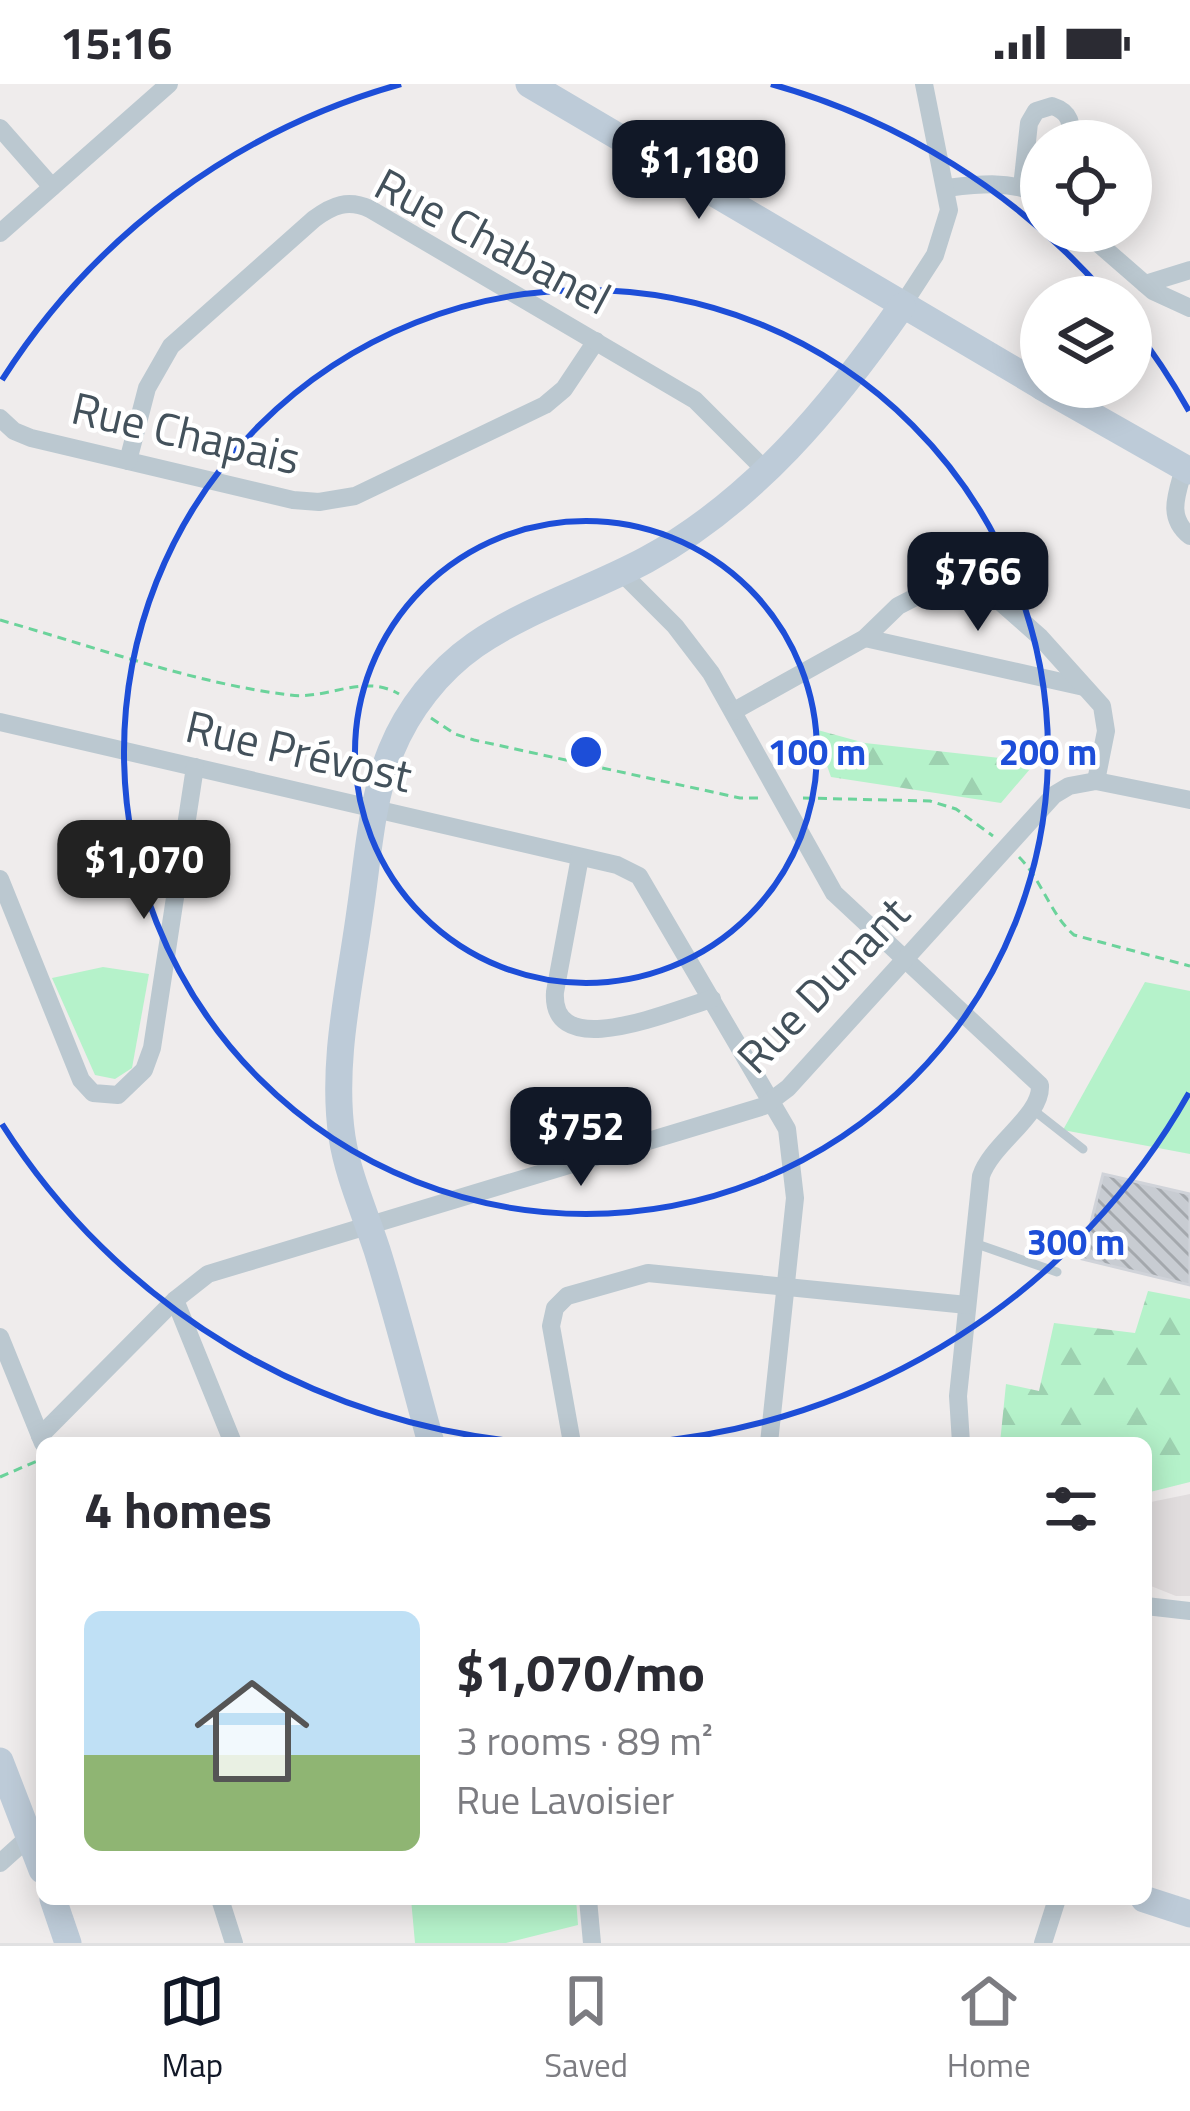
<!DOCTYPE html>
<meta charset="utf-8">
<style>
:root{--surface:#fff;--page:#f2f2f3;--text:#2b2b33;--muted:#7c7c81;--line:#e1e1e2;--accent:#111827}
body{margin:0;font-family:"Titillium Web",sans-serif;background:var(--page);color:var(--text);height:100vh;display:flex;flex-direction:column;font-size:45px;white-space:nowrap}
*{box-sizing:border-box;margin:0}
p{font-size:39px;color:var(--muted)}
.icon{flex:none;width:66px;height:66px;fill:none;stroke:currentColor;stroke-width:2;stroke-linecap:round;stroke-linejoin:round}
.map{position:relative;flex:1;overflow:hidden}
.sheet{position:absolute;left:36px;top:1353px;width:1116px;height:468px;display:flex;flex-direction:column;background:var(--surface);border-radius:18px;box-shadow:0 6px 30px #0003}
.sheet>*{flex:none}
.tools{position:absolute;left:1020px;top:36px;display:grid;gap:24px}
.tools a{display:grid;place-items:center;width:132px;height:132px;border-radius:50%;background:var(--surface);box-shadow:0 6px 30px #0003;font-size:60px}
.price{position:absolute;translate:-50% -102px;padding:0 27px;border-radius:24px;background:var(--accent);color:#fff;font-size:39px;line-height:78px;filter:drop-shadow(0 3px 6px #0008)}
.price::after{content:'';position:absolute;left:50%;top:72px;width:36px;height:27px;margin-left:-18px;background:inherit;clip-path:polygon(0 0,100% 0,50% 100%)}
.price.current{background:#222;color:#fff}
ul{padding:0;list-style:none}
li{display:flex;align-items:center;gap:36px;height:300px;padding:0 48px}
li+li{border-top:3px solid var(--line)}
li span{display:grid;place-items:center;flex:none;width:336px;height:240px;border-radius:18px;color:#555}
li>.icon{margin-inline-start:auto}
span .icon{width:144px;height:144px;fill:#fffc;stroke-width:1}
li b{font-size:51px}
h2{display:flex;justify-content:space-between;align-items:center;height:144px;padding:0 48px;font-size:51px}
.status{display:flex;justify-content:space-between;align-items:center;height:84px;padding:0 60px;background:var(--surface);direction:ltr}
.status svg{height:33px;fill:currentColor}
.tab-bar{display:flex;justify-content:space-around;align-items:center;height:168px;border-top:3px solid var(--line);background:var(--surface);font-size:33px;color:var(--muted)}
.tab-bar a{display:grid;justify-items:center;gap:6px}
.tab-bar .current{color:var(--accent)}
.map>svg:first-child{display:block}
</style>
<div class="status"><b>15:16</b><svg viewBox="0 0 49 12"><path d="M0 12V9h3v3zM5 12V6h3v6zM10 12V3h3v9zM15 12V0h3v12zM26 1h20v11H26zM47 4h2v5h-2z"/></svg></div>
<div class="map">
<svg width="1190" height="1859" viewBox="0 0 1190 1859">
<defs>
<pattern id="forest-firs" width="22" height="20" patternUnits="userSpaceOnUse" patternTransform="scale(3)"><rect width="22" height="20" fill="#b5f2ca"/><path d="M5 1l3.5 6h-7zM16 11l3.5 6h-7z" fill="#9dd1b0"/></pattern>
<pattern id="building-back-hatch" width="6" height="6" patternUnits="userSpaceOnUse" patternTransform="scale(3)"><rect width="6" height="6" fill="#c8ccd2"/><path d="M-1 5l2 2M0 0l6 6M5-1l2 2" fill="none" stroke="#a4a8ad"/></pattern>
</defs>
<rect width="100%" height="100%" fill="#efecec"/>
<path fill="#e1ddde" d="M 1190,1410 L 1190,1512 L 1176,1512 L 1146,1500 L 1146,1419 Z"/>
<g fill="url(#forest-firs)">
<path d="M 814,645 L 865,659 L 1036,678 L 1001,719 L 831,693 Z"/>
<path d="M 1148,1207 L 1190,1215 L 1190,1398 L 1146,1409 L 1146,1359 L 1000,1359 L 1006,1300 L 1039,1307 L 1054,1239 L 1135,1249 Z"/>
</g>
<g fill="#b5f2ca">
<path d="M 103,883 L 149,890 L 132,984 L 115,995 L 95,991 L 52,894 Z"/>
<path d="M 1145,898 L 1190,907 L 1190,1070 L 1063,1046 Z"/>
<path d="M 411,1815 L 576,1815 L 578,1841 L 506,1859 L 415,1859 Z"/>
</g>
<path fill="url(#building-back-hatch)" stroke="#d0d3d9" stroke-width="3" d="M 1103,1090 L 1190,1110 L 1190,1201 L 1082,1175 Z"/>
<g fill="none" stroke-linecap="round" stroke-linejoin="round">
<g stroke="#6bd39b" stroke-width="3" stroke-dasharray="9 6" stroke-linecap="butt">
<path d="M 0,536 C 92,562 196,600 290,611 C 328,616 363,589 399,610"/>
<path d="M 431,634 L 455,650 L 474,656 L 740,714 L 763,714"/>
<path d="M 803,714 L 930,717 L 956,725 L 993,752"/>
<path d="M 1019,773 C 1042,796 1050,830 1074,851 L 1190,882"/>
<path d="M 0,1393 L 37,1377"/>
</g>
<g stroke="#bbc8d0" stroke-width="9">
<path d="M 1032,1025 L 1083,1065"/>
<path d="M 974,1159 L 1057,1188"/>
</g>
<g stroke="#bbc8d0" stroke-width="18">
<path d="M 0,44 L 52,103"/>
<path d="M 1022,103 L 1029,39 L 1036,27 L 1052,22 C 1071,28 1072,40 1070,57"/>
<path d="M 946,104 C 980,100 1010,96 1041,111"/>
<path d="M 1084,147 L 1153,207 L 1190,224"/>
<path d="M 0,149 L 169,0"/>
<path d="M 1145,200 L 1190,186"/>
<path d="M 902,222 L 935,171 L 949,126 L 924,0"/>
<path d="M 0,334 L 14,347 L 31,354 L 293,416 L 319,418 L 355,412 L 545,321 L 564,305 L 596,257"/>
<path d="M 128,377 L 147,304 L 171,262 L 314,135 C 333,121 348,115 370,125 L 695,316 L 766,387"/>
<path d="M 1184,384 C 1177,410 1166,433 1190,452"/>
<path d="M 621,488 L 675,542 L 711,589 L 834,809 L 1040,1001 C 1042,1032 992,1059 981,1092 L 958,1312 L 961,1359"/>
<path d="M 865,554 L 1084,603"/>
<path d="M 734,627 L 865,554 L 898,522 L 939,501 L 965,497 L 989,508 L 1040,553 L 1102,622 L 1106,647 L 1096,697"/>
<path d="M 0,638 L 617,781 L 639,792 L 787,1045 L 795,1114 L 769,1359"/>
<path d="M 580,773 L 555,908 C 550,981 675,925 712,915"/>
<path d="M 0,795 L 81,996 L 93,1009 L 118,1011 L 144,986 L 152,964 L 195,683"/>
<path d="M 175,1216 L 233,1359"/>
<path d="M 0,1253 L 43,1359"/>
<path d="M 40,1352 L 175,1216 L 208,1190 L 764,1022 L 788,1004 L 1054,711 L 1069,702 L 1096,697 L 1190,716"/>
<path d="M 572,1359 L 551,1242 L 555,1224 L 567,1212 L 648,1189 L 967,1221"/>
<path d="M 1146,1522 L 1190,1527"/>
<path d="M 0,1779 L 29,1753"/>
<path d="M 220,1815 L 234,1859"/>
<path d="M 588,1815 L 592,1859"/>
<path d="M 1043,1859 L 1057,1815"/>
</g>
<g stroke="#bdcbd8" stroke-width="27">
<path d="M 529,0 L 1041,302"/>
<path d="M 1042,303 L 1190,387"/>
<path d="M 431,1359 C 413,1294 397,1230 377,1166 C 365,1129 348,1092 342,1053 C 331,979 350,901 360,827 C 368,774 371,717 391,667 C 408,625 438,587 475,561 C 527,525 590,506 646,476 C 753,418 833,321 902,222"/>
<path d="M 0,1677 L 42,1786"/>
<path d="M 53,1815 L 68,1859"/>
<path d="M 1144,1815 L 1190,1830"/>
</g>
</g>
<g fill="none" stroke="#1d4ed8" stroke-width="6">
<circle cx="586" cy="668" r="231"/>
<circle cx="586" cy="668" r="462"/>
<path d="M1189 1009A693 693 0 0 1 640 1359M532 1359A693 693 0 0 1 2 1040M2 296A693 693 0 0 1 401 0M771 0A693 693 0 0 1 1105 209M1132 241A693 693 0 0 1 1189 327"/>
</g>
<g text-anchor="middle" stroke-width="9" stroke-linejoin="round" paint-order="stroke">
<g font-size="45" fill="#43515b" stroke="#fff">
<text transform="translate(493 157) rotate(28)" y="16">Rue Chabanel</text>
<text transform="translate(186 349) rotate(13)" y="16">Rue Chapais</text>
<text transform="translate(299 667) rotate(13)" y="16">Rue Prévost</text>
<text transform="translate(823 901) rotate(-46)" y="16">Rue Dunant</text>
</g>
</g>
<circle cx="586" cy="668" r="18" fill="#1d4ed8" stroke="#fff" stroke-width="6"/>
<g font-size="36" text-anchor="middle" font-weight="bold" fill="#1d4ed8" stroke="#fff" stroke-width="9" stroke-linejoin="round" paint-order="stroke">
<text x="817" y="681">100 m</text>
<text x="1048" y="681">200 m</text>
<text x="1076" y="1171">300 m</text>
</g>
</svg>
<div class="tools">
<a><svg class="icon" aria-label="locate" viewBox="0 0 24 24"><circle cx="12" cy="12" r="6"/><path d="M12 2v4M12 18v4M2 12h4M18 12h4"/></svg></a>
<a><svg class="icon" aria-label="layers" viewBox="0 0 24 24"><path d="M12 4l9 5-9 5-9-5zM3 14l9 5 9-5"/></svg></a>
</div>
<b class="price" style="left:699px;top:138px">$1,180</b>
<b class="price" style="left:978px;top:550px">$766</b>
<b class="price current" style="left:144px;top:838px">$1,070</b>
<b class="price" style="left:581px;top:1105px">$752</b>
<section class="sheet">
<h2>4 homes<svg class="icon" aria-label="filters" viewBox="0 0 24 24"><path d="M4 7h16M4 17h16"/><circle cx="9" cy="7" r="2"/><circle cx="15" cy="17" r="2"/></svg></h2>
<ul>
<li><span style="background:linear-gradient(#bfe0f5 60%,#8fb573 0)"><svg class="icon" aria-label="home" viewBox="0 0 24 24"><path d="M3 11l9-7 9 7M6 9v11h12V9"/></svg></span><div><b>$1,070/mo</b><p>3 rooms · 89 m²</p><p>Rue Lavoisier</p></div></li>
</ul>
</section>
</div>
<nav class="tab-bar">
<a class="current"><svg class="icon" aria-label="map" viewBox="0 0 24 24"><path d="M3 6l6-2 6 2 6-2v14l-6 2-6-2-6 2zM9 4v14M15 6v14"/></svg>Map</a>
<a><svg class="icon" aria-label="saved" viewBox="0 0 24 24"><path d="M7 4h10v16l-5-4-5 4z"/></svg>Saved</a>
<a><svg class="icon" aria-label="home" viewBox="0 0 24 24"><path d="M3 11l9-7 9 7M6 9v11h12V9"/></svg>Home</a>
</nav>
